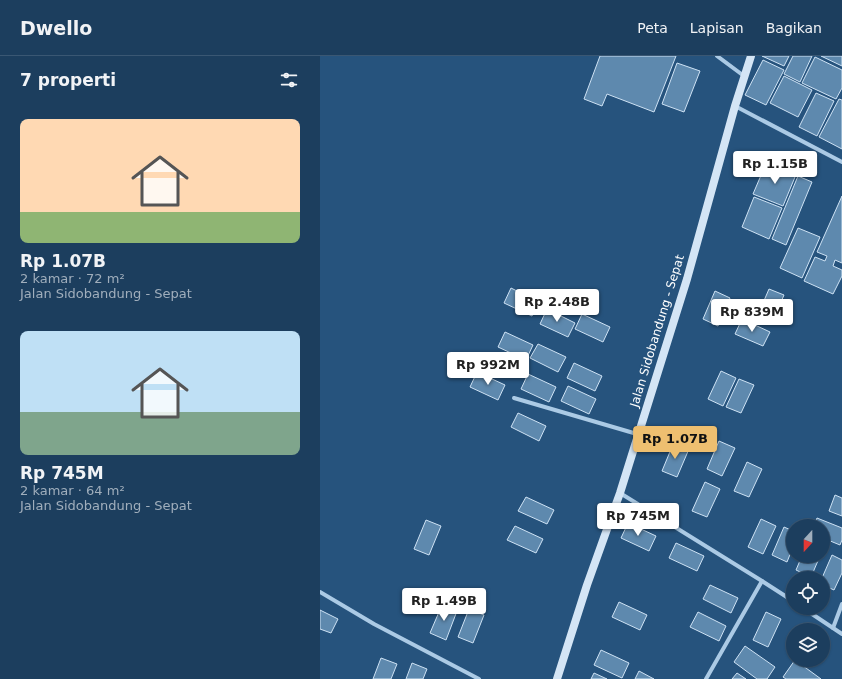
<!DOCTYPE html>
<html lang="id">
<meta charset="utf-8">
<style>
:root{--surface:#1c3e5e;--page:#254564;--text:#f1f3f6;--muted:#a0aebc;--line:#3a5773;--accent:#eebf70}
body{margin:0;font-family:"DejaVu Sans",sans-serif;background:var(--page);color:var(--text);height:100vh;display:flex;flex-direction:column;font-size:15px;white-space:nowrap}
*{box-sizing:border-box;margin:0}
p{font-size:13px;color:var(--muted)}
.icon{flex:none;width:22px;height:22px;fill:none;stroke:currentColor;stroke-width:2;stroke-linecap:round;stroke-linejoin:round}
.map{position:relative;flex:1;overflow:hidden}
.side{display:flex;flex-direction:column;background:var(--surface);width:320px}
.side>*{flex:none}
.needle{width:26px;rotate:201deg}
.tools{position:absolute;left:466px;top:463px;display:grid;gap:8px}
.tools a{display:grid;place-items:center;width:44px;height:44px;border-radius:50%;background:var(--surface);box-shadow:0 1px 3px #0004,0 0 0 1px var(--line);font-size:20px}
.price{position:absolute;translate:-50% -34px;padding:0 9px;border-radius:4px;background:#fff;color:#222;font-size:13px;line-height:26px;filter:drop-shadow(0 1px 2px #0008)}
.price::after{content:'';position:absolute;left:50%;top:24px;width:12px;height:9px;margin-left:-6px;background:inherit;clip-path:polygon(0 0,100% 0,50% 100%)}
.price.active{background:var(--accent);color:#111}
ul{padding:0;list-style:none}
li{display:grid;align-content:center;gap:8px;height:212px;padding:0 20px}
li span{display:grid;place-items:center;height:124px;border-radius:8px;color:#555}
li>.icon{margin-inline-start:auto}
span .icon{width:72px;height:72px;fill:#fffc;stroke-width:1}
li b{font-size:17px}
h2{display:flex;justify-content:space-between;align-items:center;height:48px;padding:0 20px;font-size:17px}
header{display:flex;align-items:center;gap:24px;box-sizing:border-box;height:56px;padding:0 20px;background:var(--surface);border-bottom:1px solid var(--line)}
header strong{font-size:19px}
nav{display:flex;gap:22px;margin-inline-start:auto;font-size:14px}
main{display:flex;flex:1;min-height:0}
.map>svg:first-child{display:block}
</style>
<header>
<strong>Dwello</strong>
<nav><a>Peta</a><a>Lapisan</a><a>Bagikan</a></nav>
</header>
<main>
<section class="side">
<h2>7 properti<svg class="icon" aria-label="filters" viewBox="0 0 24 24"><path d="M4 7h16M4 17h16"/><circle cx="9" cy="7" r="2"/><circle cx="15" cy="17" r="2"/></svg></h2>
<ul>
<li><span style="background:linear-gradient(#ffd9b3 75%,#8fb573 0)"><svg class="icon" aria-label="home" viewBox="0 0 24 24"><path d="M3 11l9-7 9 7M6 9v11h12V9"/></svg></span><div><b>Rp 1.07B</b><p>2 kamar · 72 m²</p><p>Jalan Sidobandung - Sepat</p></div></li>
<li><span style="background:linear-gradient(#bfe0f5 65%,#7fa58c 0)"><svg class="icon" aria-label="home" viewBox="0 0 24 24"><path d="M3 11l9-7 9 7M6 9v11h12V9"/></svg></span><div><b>Rp 745M</b><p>2 kamar · 64 m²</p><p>Jalan Sidobandung - Sepat</p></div></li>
</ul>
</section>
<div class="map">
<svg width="522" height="623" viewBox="0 0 522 623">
<rect width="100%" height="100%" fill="#26537d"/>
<g fill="#5e89ae" stroke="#cee2f4">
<path d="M 280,0 L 356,0 L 334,56 L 287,38 L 282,50 L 264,43 Z"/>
<path d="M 442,0 L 469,0 L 464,10 Z"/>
<path d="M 473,0 L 492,0 L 480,26 L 464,18 Z"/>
<path d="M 501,0 L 522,0 L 522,10 Z"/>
<path d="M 495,1 L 522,14 L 522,32 L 516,43 L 482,27 Z"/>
<path d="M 443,4 L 464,14 L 446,49 L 425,39 Z"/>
<path d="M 357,7 L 380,15 L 364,56 L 342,48 Z"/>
<path d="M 464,20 L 492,34 L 478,61 L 450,47 Z"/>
<path d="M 496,37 L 514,45 L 497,80 L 479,71 Z"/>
<path d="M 519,43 L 522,44 L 522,93 L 499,81 Z"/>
<path d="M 456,108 L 470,114 L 468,118 L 475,121 L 463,150 L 433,138 L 445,110 L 454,113 Z"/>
<path d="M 478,120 L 492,126 L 466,189 L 452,183 Z"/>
<path d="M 522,140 L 522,207 L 515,204 L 513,210 L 522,214 L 522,220 L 513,238 L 484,225 L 495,201 L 505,205 L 507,200 L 497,196 Z"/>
<path d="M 434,141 L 462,152 L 449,183 L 422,171 Z"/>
<path d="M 478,172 L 500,181 L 482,222 L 460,212 Z"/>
<path d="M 191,232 L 219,246 L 212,260 L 184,247 Z"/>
<path d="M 449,233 L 464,239 L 452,267 L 437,261 Z"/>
<path d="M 395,235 L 410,242 L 398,270 L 383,263 Z"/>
<path d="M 227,253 L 255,267 L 248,281 L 220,268 Z"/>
<path d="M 262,258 L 290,271 L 283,286 L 255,273 Z"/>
<path d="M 422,263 L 450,276 L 443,290 L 415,278 Z"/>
<path d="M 185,276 L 213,289 L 206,304 L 178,291 Z"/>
<path d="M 218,288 L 246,301 L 238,316 L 210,302 Z"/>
<path d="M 254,307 L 282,320 L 275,335 L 247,322 Z"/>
<path d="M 401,315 L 416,322 L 403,350 L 388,343 Z"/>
<path d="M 157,316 L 185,329 L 178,344 L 150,331 Z"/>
<path d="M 208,318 L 236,331 L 229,346 L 201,333 Z"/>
<path d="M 419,323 L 434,329 L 421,357 L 406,351 Z"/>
<path d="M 248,330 L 276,343 L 269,358 L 241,345 Z"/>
<path d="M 198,357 L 226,370 L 219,385 L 191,371 Z"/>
<path d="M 399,385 L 415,392 L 402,420 L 387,413 Z"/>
<path d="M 354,386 L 369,393 L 357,421 L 342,415 Z"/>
<path d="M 427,406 L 442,413 L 429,441 L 414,435 Z"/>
<path d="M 385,426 L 400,433 L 387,461 L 372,455 Z"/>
<path d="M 515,439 L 522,442 L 522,460 L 509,455 Z"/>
<path d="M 206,441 L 234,454 L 227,468 L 198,455 Z"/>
<path d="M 497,462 L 522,472 L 522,484 L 520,489 L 503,482 L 503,470 L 494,470 Z"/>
<path d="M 441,463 L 456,470 L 443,498 L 428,491 Z"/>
<path d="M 106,464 L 121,470 L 109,499 L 94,493 Z"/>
<path d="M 308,467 L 336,480 L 329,495 L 301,482 Z"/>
<path d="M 195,470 L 223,483 L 216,497 L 187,484 Z"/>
<path d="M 464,471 L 473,475 L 473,491 L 467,506 L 452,499 Z"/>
<path d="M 356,487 L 384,500 L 377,515 L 349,502 Z"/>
<path d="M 512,499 L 522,504 L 522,517 L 514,534 L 503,529 L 503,522 L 502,522 Z"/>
<path d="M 482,500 L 500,500 L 491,521 L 476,514 Z"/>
<path d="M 390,529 L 418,542 L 411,557 L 383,543 Z"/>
<path d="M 299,546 L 327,559 L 320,574 L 292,561 Z"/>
<path d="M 122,549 L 137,555 L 126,584 L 110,577 Z"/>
<path d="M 149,553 L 164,559 L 153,587 L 138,581 Z"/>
<path d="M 0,554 L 18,563 L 11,577 L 0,573 Z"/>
<path d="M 378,556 L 406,570 L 399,585 L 370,571 Z"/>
<path d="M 446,556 L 461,563 L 448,591 L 433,584 Z"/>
<path d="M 425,590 L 455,611 L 447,623 L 437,623 L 414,606 Z"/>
<path d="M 281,594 L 309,607 L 302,622 L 274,609 Z"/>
<path d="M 61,602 L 77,608 L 71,623 L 53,623 Z"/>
<path d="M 475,604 L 501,623 L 466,623 L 463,621 Z"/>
<path d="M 92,607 L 107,613 L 103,623 L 86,623 Z"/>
<path d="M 319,615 L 334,623 L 315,623 Z"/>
<path d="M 274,617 L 287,623 L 271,623 Z"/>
<path d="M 417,617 L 426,623 L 412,623 Z"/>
</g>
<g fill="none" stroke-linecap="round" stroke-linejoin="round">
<g stroke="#abcae5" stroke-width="4">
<path d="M 397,0 L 424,20"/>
<path d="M 415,50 L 522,106"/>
<path d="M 194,342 L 317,378"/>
<path d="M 300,437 L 442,525 L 473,545"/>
<path d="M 0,536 L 54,568 L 159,623"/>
<path d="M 483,552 L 522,578"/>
<path d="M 513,572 L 522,548"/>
<path d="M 386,623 L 442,525"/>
</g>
<path stroke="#d4e5f5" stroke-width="8" d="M 237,623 L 267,529 L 300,437 L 367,223 L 415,50 L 431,0"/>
</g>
<g text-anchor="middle" stroke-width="3" stroke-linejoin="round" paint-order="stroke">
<g font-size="12" fill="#fff" stroke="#26537d">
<text transform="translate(337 275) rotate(-73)" y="4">Jalan Sidobandung - Sepat</text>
</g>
</g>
</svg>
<div class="tools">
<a><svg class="needle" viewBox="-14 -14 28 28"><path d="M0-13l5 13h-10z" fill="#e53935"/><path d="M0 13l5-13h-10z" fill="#a0aebc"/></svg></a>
<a><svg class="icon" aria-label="locate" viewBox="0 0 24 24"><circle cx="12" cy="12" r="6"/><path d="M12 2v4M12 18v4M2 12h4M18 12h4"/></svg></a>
<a><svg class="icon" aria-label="layers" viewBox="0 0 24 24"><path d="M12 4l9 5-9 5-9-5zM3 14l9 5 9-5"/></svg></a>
</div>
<b class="price" style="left:455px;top:129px">Rp 1.15B</b>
<b class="price" style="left:237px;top:267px">Rp 2.48B</b>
<b class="price" style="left:432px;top:277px">Rp 839M</b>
<b class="price" style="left:168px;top:330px">Rp 992M</b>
<b class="price active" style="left:355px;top:404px">Rp 1.07B</b>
<b class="price" style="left:318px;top:481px">Rp 745M</b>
<b class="price" style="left:124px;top:566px">Rp 1.49B</b>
</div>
</main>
